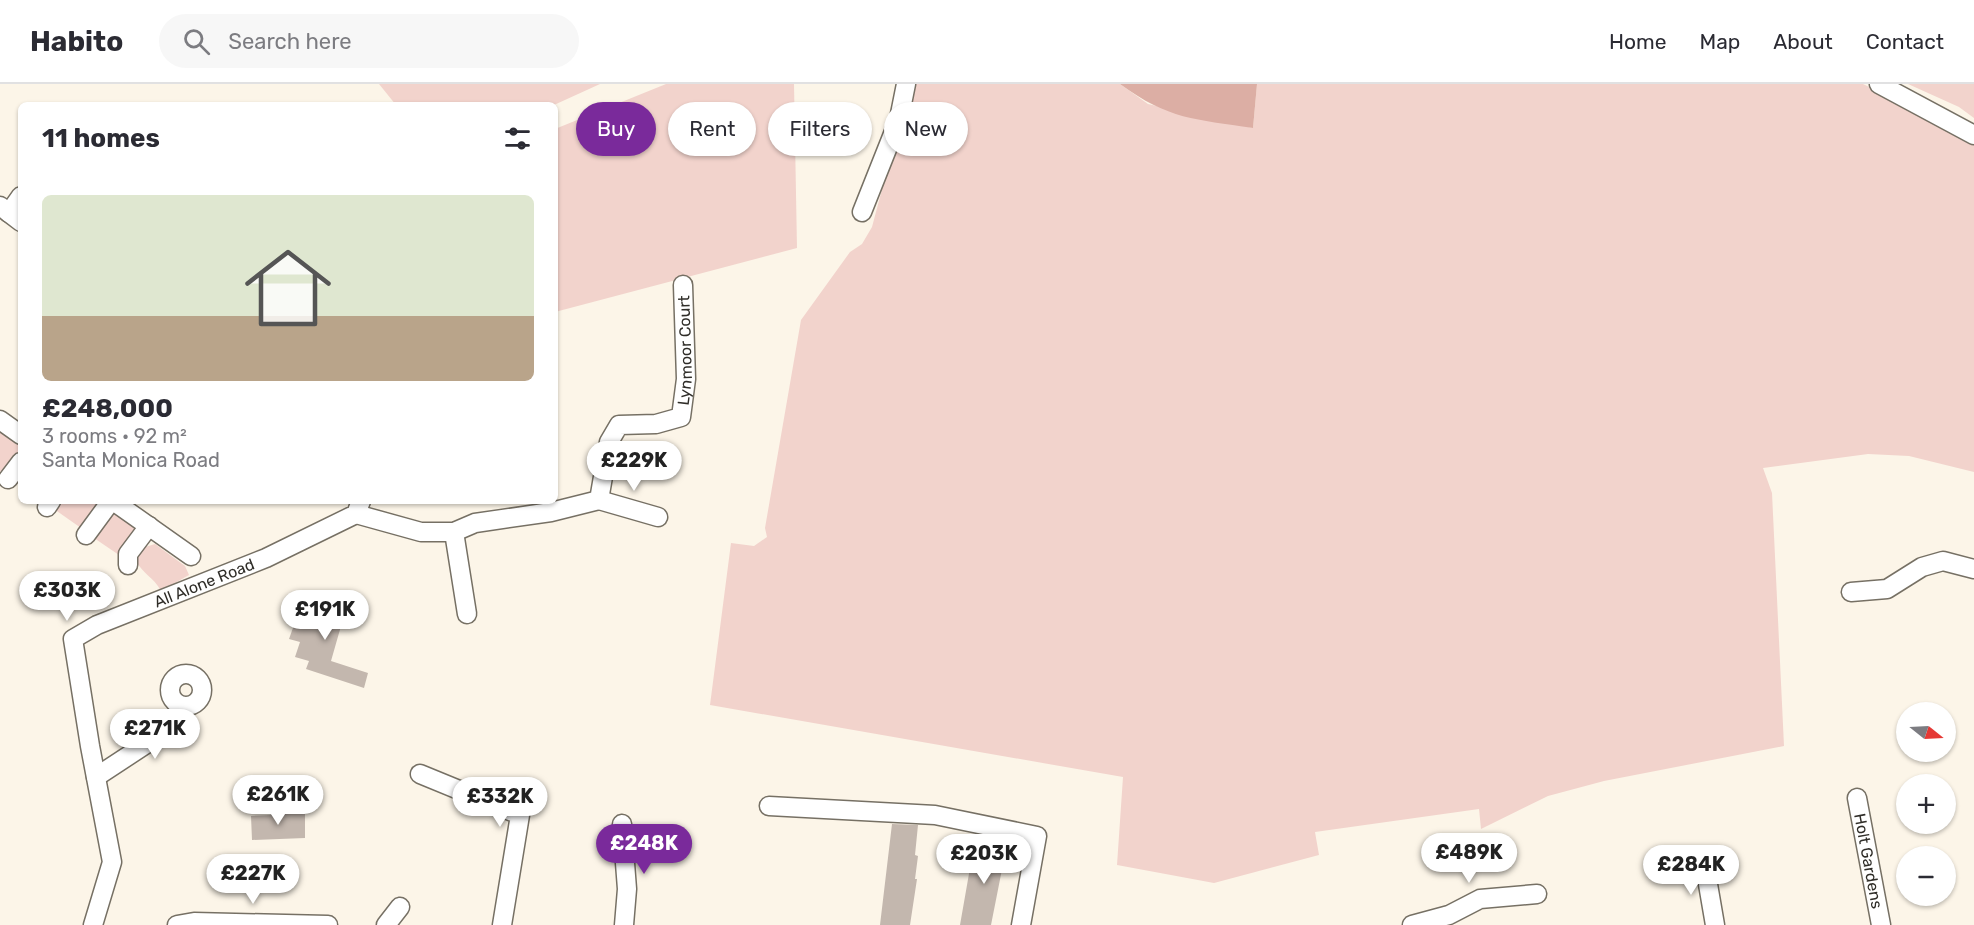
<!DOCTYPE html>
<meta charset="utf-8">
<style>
:root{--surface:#fff;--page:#f7f7f7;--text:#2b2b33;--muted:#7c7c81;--line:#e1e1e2;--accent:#7a2a9b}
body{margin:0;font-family:Rubik,sans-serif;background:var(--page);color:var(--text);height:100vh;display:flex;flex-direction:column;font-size:22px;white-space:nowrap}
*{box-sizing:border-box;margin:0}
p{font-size:20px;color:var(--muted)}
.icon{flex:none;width:33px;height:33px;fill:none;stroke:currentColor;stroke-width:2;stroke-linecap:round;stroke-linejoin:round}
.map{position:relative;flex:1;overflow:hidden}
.sheet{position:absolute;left:18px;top:18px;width:540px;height:402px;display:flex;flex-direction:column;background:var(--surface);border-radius:9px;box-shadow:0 2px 4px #0004}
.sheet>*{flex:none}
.hud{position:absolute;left:576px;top:18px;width:570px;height:54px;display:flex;gap:12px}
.needle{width:39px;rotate:108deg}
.controls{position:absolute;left:1896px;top:618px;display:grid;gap:12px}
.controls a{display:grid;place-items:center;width:60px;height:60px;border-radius:50%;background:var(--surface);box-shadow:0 2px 4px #0004;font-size:30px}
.price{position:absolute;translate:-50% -51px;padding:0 14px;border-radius:21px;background:#fff;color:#222;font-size:20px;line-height:39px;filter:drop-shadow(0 2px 3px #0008)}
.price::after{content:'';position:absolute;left:50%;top:36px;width:18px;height:14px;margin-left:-9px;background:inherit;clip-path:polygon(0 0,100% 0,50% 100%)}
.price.selected{background:var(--accent);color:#fff}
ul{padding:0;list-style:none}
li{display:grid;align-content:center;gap:12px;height:318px;padding:0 24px}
li span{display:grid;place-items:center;height:186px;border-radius:9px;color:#555}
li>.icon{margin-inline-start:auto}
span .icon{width:108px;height:108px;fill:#fffc;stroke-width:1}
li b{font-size:26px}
h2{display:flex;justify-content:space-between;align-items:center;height:72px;padding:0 24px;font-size:26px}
.pill{padding:0 21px;border-radius:27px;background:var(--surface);box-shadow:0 2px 4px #0004;font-size:21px;line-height:54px}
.pill.selected{background:var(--accent);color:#fff}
header{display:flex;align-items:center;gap:36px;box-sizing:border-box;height:84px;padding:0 30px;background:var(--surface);border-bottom:2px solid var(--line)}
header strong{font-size:28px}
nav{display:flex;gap:33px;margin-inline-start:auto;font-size:21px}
.search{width:420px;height:54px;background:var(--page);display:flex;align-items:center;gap:15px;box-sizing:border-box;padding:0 21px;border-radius:33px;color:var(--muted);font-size:22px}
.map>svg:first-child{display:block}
</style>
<header>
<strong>Habito</strong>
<div class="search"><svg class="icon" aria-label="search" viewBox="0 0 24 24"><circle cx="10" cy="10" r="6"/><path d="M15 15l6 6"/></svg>Search here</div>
<nav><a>Home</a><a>Map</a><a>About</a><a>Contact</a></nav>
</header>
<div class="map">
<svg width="1974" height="841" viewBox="0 0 1974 841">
<rect width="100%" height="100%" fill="#fcf5e8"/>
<g fill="#f2d3cc">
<path d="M 379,0 L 600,0 L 554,21 L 396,21 Z"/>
<path d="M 666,0 L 794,0 L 797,164 L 555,228 L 555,45 Z"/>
<path d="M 914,0 L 1120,0 L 1148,20 L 1253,44 L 1257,0 L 1863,0 L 1911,23 L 1974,58 L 1974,388 L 1909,372 L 1868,370 L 1763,384 L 1772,409 L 1784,662 L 1604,697 L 1548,712 L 1481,745 L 1479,725 L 1315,748 L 1319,771 L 1214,799 L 1117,781 L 1123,693 L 710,621 L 731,459 L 754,462 L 767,453 L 765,444 L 801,236 L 850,168 L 862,160 L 872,143 L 894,60 L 908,62 Z"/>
<path d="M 1908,0 L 1974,0 L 1974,34 L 1959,23 Z"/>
<path d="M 0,348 L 21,363 L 4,389 L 0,387 Z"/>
<path d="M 60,417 L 97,417 L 99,419 L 81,444 L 54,425 Z"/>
<path d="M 112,428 L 137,446 L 119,471 L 94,454 Z"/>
<path d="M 155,460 L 185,482 L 189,491 L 161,507 C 154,493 141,489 136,476 L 142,464 Z"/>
</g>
<path fill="#dcaea4" d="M 1120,0 L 1257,0 L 1253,44 C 1195,35 1169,36 1120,0 Z"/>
<g fill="#c3b7ae">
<path d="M 315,510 L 347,521 L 331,577 L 368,589 L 364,604 L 306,585 L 309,577 L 295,573 L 300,558 L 289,555 L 294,541 L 304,545 Z"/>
<path d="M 272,727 L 305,730 L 305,754 L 252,756 L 251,732 L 272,731 Z"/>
<path d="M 892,740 L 918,741 L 915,771 L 918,772 L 915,795 L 917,795 L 910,841 L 880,841 Z"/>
<path d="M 981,755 L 1007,760 L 991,841 L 960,841 L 970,784 L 975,785 Z"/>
</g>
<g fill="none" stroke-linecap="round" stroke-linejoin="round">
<g stroke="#767064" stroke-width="21">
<g id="minor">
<path d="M 1879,0 L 1974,51"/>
<path d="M 0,122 L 21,138"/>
<path d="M 862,128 L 899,35 L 906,0"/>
<path d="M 9,129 L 21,112"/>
<path d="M 0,336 L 21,351"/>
<path d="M 8,395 L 21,378"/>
<path d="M 599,416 L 658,433"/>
<path d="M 113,417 L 191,472"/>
<path d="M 47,423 L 51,417"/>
<path id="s1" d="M 356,430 L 421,448 L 454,448 L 475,439 L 551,428 L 599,416 L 609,358 L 619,341 L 656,340 L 681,333 L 686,295 L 683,201"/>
<path d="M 454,448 L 467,530"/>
<path d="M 86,451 L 111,417"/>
<path d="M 128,481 L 128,470 L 149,442"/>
<path d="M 1851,508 L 1887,505 L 1922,483 L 1943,477 L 1974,485"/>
<circle cx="186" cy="606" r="16"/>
<path d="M 420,690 L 520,731 L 502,841"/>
<path d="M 96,693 L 169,645 L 181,622"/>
<path id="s2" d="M 1857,714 L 1881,841"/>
<path d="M 769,722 L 935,731 L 1037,752 L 1021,841"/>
<path d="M 622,740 L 627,805 L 624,841"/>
<path d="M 1704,777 L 1715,841"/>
<path id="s3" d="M 93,841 L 112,778 L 90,662 L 73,555 L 97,541 L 266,474 L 356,430 L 361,417"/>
<path d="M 177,841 L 194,838 L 328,841"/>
<path d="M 386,841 L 400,823"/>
<path d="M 1412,841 L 1449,831 L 1480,815 L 1537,810"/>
</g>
</g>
<use href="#minor" stroke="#fff" stroke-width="18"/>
</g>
<g text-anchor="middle" stroke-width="5" stroke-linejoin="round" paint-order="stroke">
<g font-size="16" fill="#2f2d28" stroke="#fff">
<text dy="6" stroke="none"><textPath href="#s1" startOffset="458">Lynmoor Court</textPath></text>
<text dy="6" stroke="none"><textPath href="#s3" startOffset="435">All Alone Road</textPath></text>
<text dy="6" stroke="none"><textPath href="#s2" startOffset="64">Holt Gardens</textPath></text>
</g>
</g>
</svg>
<div class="controls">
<a><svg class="needle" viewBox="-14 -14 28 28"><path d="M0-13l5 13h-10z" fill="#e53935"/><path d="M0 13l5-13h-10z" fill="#7c7c81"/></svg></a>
<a>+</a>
<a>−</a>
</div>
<b class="price" style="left:634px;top:408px">£229K</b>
<b class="price" style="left:67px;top:538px">£303K</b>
<b class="price" style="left:325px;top:557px">£191K</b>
<b class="price" style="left:155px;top:676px">£271K</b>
<b class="price" style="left:278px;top:742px">£261K</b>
<b class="price" style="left:500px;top:744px">£332K</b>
<b class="price selected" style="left:644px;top:791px">£248K</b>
<b class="price" style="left:1469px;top:800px">£489K</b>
<b class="price" style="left:984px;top:801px">£203K</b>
<b class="price" style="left:1691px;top:812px">£284K</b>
<b class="price" style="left:253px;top:821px">£227K</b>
<div class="hud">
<a class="pill selected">Buy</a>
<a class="pill">Rent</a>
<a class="pill">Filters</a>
<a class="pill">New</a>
</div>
<section class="sheet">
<h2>11 homes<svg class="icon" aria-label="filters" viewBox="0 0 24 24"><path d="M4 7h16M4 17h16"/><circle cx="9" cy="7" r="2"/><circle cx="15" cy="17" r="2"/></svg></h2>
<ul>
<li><span style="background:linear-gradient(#dfe7d0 65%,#b9a48a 0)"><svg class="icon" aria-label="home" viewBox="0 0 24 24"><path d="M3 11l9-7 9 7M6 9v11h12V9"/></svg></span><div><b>£248,000</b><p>3 rooms · 92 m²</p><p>Santa Monica Road</p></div></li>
</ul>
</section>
</div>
